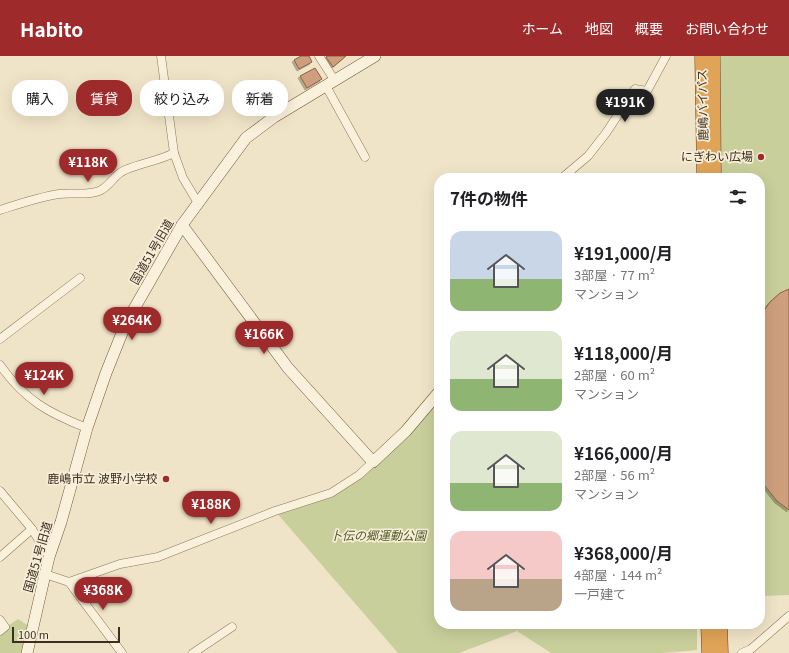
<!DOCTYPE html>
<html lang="ja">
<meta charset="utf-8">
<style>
:root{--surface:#fff;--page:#f2f2f2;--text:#202124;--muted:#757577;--accent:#9e2a2b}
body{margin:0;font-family:Georgia,"Noto Sans JP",serif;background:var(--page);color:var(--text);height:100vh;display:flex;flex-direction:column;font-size:15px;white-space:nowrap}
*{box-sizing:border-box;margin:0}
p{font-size:13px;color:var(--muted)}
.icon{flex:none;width:22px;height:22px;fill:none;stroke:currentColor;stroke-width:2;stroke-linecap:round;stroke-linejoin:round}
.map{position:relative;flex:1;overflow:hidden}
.panel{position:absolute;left:434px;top:117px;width:331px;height:456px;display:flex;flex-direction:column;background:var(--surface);border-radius:16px;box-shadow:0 4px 16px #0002}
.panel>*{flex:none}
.hud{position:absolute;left:12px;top:24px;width:362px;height:36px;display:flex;gap:8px}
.scale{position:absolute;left:12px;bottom:10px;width:108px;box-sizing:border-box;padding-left:4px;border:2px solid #3d2e20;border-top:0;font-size:11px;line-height:14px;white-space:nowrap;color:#3d2e20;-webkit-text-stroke:3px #f7eed8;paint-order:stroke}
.price{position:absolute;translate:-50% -34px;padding:0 9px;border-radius:14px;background:var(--accent);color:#fff;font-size:13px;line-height:26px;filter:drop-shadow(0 1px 2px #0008)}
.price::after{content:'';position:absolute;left:50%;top:24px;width:12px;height:9px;margin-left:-6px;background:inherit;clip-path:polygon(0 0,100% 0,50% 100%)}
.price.current{background:#222;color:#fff}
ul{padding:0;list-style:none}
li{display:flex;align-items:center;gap:12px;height:100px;padding:0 16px}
li span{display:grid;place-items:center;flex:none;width:112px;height:80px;border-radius:12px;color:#555}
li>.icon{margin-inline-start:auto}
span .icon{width:48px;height:48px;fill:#fffc;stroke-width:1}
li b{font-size:17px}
h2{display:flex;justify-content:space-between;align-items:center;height:48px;padding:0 16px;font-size:17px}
.chip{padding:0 14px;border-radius:16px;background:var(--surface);box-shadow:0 4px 16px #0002;font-size:14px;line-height:36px}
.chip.current{background:var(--accent);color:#fff}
header{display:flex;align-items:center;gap:24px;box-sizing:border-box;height:56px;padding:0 20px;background:var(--accent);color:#fff}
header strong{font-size:19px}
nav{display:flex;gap:22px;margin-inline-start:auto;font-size:14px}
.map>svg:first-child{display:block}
</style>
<header>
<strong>Habito</strong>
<nav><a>ホーム</a><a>地図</a><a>概要</a><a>お問い合わせ</a></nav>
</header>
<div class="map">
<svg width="789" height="597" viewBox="0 0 789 597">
<defs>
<filter id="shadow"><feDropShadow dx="-2" dy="2" stdDeviation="0" flood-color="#0004"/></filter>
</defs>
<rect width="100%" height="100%" fill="#f0e4c8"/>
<g fill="#c9cf9b">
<path d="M 721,0 L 789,0 L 789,539 L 760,540 L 760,122 L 721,122 Z"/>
<path d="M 439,347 L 439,568 L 697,568 L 697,594 L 662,597 L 551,597 L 517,575 L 459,597 L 398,597 L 275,455 L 331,437 L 359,419 Z"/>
<path d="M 18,563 L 30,571 L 23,597 L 0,597 L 0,575 Z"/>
</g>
<g fill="#cf9f7d" stroke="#8d5f41" filter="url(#shadow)">
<path d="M 301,0 L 309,0 L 312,6 L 299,13 L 294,4 Z"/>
<path d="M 346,0 L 333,11 L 326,1 L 327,0 Z"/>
<path d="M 315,12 L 322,23 L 307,32 L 300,20 Z"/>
<path d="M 789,233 L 789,454 L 777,445 L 760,424 L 760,260 L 770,246 L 780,237 Z"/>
<path d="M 439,393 L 439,427 L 438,427 Z"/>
</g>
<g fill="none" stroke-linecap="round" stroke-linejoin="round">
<g stroke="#8d765c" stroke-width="9">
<g id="street">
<path d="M 161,0 L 174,97 L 183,122 L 198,147"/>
<path d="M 319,0 L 335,25"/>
<path d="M 326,30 L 365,101"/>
<path d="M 562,122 L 588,100 L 606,77 L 635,33 L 647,35 L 666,0"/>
<path d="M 0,154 C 19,148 39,141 59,138 C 72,136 86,140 99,135 C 110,131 114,118 125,114 C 141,107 158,105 174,97"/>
<path d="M 0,283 L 80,222"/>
<path d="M 0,309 C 25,344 48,357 87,372"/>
<path d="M 0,435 L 32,473 L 49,501"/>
<path d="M 0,501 L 32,473"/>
<path d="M 45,518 L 69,526 L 120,508 L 158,501 L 275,455 L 331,437 L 359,419 L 373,406"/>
<path d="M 69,526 L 122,597"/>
<path d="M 0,564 L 5,571 L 0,575"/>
<path d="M 193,597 L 232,571"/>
<path d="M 742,597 L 751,593 L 789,560"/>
</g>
</g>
<g stroke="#6f573f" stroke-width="12">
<g id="secondary">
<path d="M 182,169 L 288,312 L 373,406 L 406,375 L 439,336"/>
<path d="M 27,597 L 49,501 L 61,466 L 87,372 L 106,317 L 126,267 L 182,169 L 246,82 L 274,61 L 375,0"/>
</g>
</g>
<g stroke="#5b4430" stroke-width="15">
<g id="highway">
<path d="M 702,0 L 704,122"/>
<path d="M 713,0 L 714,122"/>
<path d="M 708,568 L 709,597"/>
<path d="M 720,568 L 721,597"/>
</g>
</g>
<use href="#street" stroke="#faf1dc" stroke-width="8"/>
<use href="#secondary" stroke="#faf1dc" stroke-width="11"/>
<use href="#highway" stroke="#e0a458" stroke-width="14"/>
</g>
<g fill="#9e2a2b" stroke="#f7eed8" stroke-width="1.5">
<circle cx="761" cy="101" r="4"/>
<circle cx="166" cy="423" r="4"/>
</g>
<g text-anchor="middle" stroke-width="3.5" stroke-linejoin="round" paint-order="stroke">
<g font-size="12" fill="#3d2e20" stroke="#f7eed8">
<text transform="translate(703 49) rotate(-91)" y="4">鹿嶋バイパス</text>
<text transform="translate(152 196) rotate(-60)" y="4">国道51号旧道</text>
<text transform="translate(38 501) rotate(-74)" y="4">国道51号旧道</text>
</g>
<g font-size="12" fill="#3d2e20" stroke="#f7eed8" text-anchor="end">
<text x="753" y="105">にぎわい広場</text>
<text x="158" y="427">鹿嶋市立 波野小学校</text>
</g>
<g font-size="12" font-style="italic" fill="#4d5a26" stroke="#f7eed8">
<text x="378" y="484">卜伝の郷運動公園</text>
</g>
</g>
</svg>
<div class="scale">100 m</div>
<b class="price current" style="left:625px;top:67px">¥191K</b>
<b class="price" style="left:88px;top:127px">¥118K</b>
<b class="price" style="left:132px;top:285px">¥264K</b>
<b class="price" style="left:264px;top:299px">¥166K</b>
<b class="price" style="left:44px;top:340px">¥124K</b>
<b class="price" style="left:211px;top:469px">¥188K</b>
<b class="price" style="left:103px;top:555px">¥368K</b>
<div class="hud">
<a class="chip">購入</a>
<a class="chip current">賃貸</a>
<a class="chip">絞り込み</a>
<a class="chip">新着</a>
</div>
<section class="panel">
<h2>7件の物件<svg class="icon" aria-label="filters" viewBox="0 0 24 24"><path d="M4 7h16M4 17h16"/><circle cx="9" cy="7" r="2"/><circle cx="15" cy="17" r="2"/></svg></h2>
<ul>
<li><span style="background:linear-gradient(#c9d6e8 60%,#8fb573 0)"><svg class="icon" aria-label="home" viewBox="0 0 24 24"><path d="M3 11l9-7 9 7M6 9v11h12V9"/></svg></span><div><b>¥191,000/月</b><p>3部屋 · 77 m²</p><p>マンション</p></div></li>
<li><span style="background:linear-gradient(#dfe7d0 60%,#8fb573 0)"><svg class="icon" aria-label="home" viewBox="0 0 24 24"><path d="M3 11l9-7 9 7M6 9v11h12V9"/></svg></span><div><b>¥118,000/月</b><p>2部屋 · 60 m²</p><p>マンション</p></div></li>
<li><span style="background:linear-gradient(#dfe7d0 65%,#8fb573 0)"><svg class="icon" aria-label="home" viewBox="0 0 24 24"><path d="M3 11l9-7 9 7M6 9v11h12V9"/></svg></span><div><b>¥166,000/月</b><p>2部屋 · 56 m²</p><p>マンション</p></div></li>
<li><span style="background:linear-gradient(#f6c9c9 60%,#b9a48a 0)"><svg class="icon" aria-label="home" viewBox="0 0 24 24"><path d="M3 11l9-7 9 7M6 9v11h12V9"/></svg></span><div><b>¥368,000/月</b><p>4部屋 · 144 m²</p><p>一戸建て</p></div></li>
</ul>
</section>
</div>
